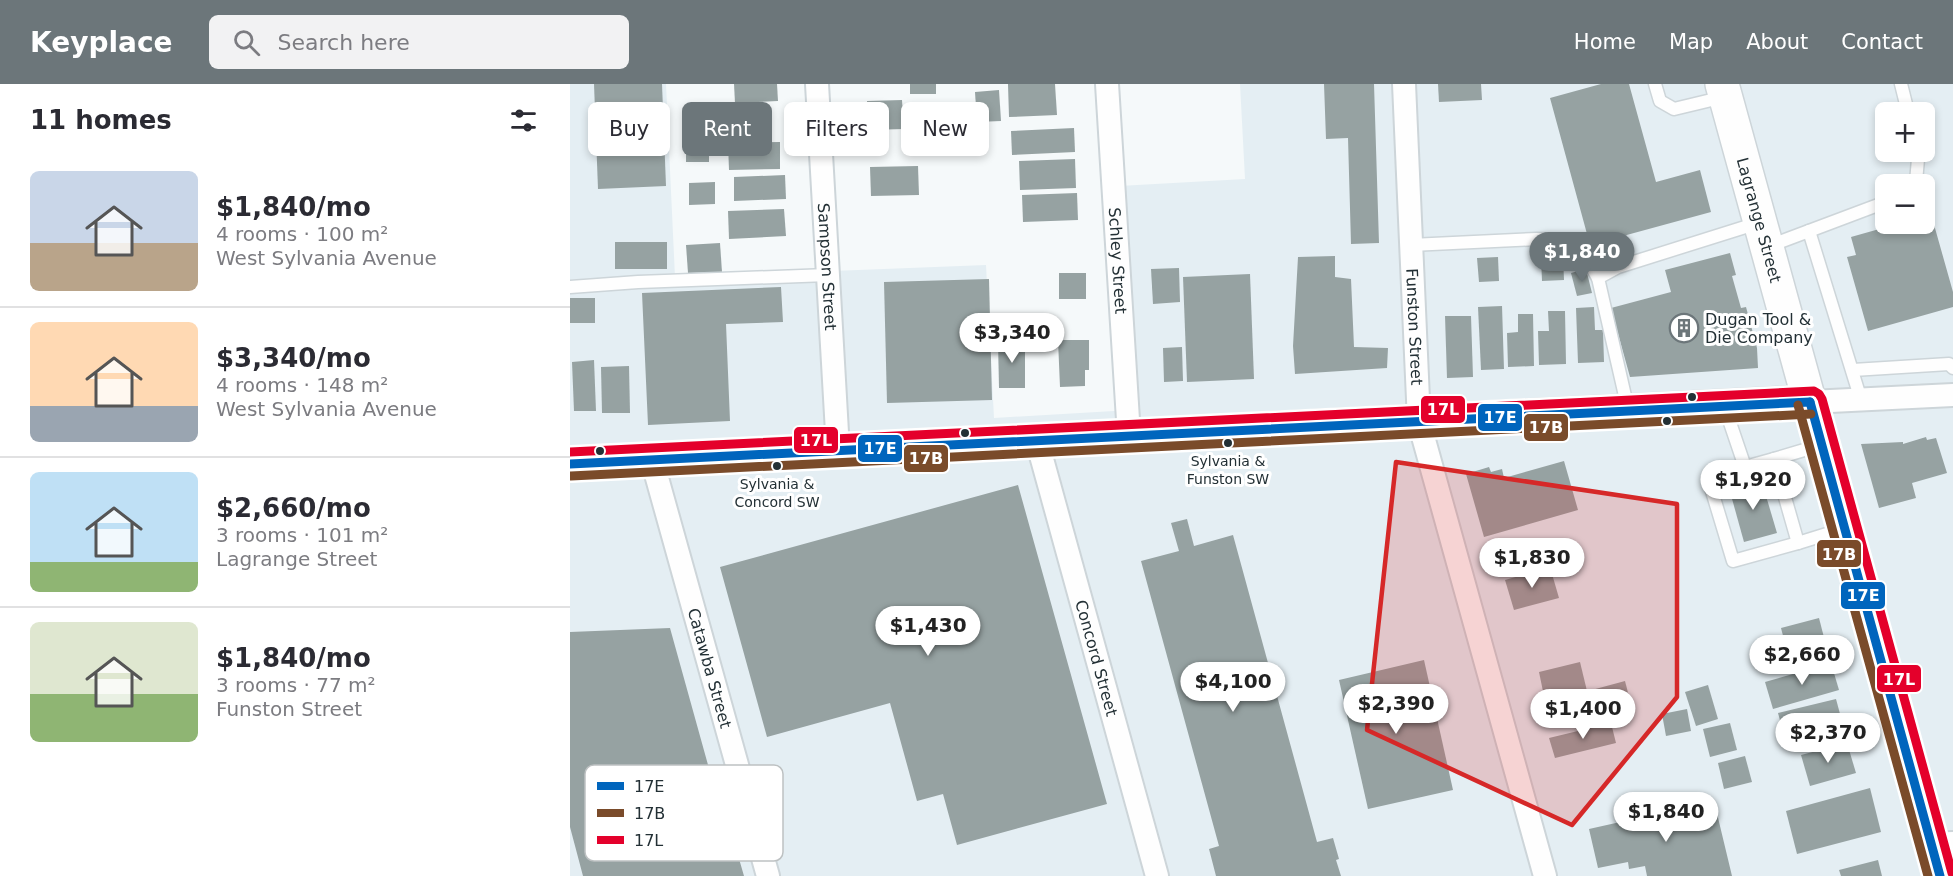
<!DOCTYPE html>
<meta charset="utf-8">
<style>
:root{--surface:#fff;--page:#f2f2f3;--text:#2b2b33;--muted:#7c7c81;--line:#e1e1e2;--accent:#6c767a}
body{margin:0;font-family:"DejaVu Sans",sans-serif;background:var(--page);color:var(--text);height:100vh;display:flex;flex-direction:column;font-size:22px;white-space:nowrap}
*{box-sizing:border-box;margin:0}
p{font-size:20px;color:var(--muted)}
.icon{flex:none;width:33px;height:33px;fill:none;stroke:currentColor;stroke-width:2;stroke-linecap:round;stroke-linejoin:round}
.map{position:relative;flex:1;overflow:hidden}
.panel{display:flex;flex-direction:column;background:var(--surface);width:570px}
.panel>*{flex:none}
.top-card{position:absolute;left:18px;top:18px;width:570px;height:54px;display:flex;gap:12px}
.buttons{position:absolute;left:1305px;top:18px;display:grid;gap:12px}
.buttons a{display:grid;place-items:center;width:60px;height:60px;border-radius:9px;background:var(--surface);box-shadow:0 3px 9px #0003;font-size:30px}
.price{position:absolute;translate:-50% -51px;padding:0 14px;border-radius:21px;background:#fff;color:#222;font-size:20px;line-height:39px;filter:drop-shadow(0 2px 3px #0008)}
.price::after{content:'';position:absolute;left:50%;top:36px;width:18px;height:14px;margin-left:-9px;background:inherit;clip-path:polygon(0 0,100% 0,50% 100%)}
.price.on{background:var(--accent);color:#fff}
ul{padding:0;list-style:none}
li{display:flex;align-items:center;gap:18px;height:150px;padding:0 30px}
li+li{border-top:2px solid var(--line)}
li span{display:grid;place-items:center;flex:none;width:168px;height:120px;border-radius:9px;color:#555}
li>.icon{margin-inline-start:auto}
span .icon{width:72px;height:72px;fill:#fffc;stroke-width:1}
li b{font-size:26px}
h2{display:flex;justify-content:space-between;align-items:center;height:72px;padding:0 30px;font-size:26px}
.chip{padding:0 21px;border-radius:9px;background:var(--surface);box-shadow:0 3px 9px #0003;font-size:21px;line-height:54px}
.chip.on{background:var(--accent);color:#fff}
header{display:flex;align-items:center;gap:36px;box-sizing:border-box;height:84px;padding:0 30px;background:var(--accent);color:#fff}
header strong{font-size:28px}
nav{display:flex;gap:33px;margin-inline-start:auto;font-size:21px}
.search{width:420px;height:54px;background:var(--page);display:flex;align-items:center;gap:15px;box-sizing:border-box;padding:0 21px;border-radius:9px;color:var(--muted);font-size:22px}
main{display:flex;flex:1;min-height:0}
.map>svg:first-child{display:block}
</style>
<header>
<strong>Keyplace</strong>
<div class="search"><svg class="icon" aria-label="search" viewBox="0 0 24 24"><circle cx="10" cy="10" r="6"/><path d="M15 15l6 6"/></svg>Search here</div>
<nav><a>Home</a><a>Map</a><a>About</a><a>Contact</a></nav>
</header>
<main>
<section class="panel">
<h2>11 homes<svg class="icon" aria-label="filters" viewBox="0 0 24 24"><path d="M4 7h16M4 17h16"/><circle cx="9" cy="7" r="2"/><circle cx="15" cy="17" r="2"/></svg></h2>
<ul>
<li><span style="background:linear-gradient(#c9d6e8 60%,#b9a48a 0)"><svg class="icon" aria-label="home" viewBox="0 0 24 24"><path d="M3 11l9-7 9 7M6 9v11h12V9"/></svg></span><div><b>$1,840/mo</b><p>4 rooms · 100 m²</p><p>West Sylvania Avenue</p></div></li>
<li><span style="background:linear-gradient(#ffd9b3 70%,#9aa5b1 0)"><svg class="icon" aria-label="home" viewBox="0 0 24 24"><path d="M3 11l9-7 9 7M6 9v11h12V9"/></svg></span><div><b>$3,340/mo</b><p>4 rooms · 148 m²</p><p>West Sylvania Avenue</p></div></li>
<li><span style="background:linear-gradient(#bfe0f5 75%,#8fb573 0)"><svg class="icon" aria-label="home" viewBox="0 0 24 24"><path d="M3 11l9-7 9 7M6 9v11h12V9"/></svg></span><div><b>$2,660/mo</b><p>3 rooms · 101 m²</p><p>Lagrange Street</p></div></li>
<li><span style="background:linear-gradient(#dfe7d0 60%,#8fb573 0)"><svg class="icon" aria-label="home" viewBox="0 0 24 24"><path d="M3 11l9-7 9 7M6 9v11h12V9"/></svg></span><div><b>$1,840/mo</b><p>3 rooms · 77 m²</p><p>Funston Street</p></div></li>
</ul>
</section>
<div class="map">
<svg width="1383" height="792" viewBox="0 0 1383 792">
<rect width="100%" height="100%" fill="#f5f9fa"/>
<path fill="#e4eef3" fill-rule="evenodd" d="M 0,0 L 96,0 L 105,193 L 416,181 L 424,334 L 561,326 L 549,102 L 675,95 L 670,0 L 1383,0 L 1383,792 L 0,792 ZM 1316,28 L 1354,28 L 1354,68 L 1316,68 ZM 1316,100 L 1354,100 L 1354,140 L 1316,140 Z"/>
<g fill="#96a2a2">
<path d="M 24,0 L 92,0 L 96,102 L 28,105 Z"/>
<path d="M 164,0 L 207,0 L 208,17 L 165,19 Z"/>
<rect x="340" y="0" width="26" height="10"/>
<path d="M 438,0 L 485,0 L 487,31 L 439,33 Z"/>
<path d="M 754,0 L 804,0 L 809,159 L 781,160 L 778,54 L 756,55 Z"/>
<path d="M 868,0 L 911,0 L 912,16 L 869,18 Z"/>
<path d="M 1031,0 L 1059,0 L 1086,98 L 1130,86 L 1141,128 L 1020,161 L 980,14 Z"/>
<path d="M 429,6 L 431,37 L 407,38 L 405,8 Z"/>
<path d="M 332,16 L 334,45 L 298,46 L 297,17 Z"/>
<path d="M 504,44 L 505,68 L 442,71 L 441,47 Z"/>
<path d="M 210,58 L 210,85 L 159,86 L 158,59 Z"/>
<path d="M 139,62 L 139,78 L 116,78 L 116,63 Z"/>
<path d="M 505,75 L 506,104 L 450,106 L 449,77 Z"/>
<path d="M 348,82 L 349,111 L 301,112 L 300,83 Z"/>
<path d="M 215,91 L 216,115 L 164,117 L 164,93 Z"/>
<path d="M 145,98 L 145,120 L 119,121 L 119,99 Z"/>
<path d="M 507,109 L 508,136 L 453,138 L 452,111 Z"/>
<path d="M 214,125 L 216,152 L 159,155 L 158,127 Z"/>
<path d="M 1361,130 L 1383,208 L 1383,223 L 1298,247 L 1277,173 L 1286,171 L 1281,153 L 1327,140 L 1354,140 L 1354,132 Z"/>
<rect x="45" y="158" width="52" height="27"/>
<path d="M 150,159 L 152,188 L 118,189 L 116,161 Z"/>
<path d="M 1160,169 L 1166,191 L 1162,192 L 1171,224 L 1176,223 L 1187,264 L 1188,284 L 1060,293 L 1041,224 L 1101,208 L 1095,186 Z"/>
<path d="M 765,172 L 765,193 L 781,195 L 784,263 L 818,264 L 817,284 L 725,290 L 723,262 L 728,173 Z"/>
<path d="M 993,172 L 994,196 L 972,197 L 971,173 Z"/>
<path d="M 928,173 L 929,197 L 909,198 L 907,174 Z"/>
<path d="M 609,184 L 610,218 L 583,220 L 581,185 Z"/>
<path d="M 1016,185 L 1022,209 L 1007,212 L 1001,189 Z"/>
<rect x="489" y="189" width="27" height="26"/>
<path d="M 680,190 L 684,295 L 617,298 L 613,193 Z"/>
<path d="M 419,195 L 422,316 L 317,319 L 314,198 Z"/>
<path d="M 211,203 L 213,238 L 156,240 L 160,337 L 78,341 L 72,209 Z"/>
<rect x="0" y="214" width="25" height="25"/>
<path d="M 932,222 L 934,285 L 911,286 L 908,223 Z"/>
<path d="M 1024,223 L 1025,246 L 1033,246 L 1034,278 L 1008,279 L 1006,224 Z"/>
<path d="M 978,227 L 995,227 L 996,280 L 969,281 L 968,247 L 979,247 Z"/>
<path d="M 948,230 L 963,230 L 964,282 L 938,283 L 937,249 L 948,248 Z"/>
<path d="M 875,232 L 901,232 L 903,293 L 877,294 Z"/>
<path d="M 488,256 L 519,256 L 519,286 L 515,286 L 515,302 L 490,303 Z"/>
<path d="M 428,257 L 455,257 L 455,304 L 429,304 Z"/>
<path d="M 612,263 L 613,297 L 594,298 L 593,264 Z"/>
<path d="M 24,276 L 26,327 L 4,327 L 2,278 Z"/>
<path d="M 59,282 L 60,329 L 32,329 L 31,283 Z"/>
<path d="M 1356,353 L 1357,356 L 1366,354 L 1377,389 L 1342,399 L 1346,414 L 1309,424 L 1291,360 L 1333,358 L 1333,360 Z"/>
<path d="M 994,377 L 1008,426 L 914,453 L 896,390 L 919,383 L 921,388 L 932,385 L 934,394 Z"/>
<path d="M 1191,395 L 1207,449 L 1174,458 L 1159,404 Z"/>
<path d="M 448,401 L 537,720 L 387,761 L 373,710 L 347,717 L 320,619 L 197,653 L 150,483 Z"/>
<path d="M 617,435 L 624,462 L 663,451 L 747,758 L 763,754 L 769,775 L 766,776 L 771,792 L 646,792 L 639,765 L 649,762 L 571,477 L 609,467 L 601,439 Z"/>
<path d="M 980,483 L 989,514 L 944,526 L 935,496 Z"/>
<path d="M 1249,534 L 1258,569 L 1220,579 L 1211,544 Z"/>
<path d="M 100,544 L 140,688 L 99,701 L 103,715 L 88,719 L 101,763 L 161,747 L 174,792 L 13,792 L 0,743 L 0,548 Z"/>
<path d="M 854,576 L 883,706 L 798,725 L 769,596 Z"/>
<path d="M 1010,578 L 1017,607 L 975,617 L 969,588 Z"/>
<path d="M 1261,579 L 1269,606 L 1203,625 L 1195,598 Z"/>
<path d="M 1055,597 L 1063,628 L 1027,638 L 1018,607 Z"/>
<path d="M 1138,601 L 1148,635 L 1126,642 L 1115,608 Z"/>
<path d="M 1266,615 L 1273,641 L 1215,655 L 1208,629 Z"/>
<path d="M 1117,625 L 1121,647 L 1096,652 L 1092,630 Z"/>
<path d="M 1041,639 L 1046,659 L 985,674 L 979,654 Z"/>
<path d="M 1160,639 L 1167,666 L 1140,673 L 1133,645 Z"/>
<path d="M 1277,659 L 1286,689 L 1240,702 L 1231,671 Z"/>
<path d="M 1175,672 L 1182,698 L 1154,705 L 1148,679 Z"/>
<path d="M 1300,704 L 1311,748 L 1227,770 L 1216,727 Z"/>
<path d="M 1144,717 L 1162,792 L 1077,792 L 1075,782 L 1059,785 L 1058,778 L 1028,784 L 1019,745 Z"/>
<path d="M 1308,776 L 1312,792 L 1271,792 L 1269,786 Z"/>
</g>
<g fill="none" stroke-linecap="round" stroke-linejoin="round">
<g stroke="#cdd5d9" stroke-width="15">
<g id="lane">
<path d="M 1085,0 L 1090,17 L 1104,25 L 1154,13"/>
<path d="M 1331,0 L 1338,28"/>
<path d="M 1344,100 L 1346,98 L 1348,75 L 1346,68"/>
<path d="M 1239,147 L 1291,316"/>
<path d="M 841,161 L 967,155 L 988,156 L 1013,168 L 1028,194"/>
<path d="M 1199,162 L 1316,118"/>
<path d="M 0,203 L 68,198 L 258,191"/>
<path d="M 1283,286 L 1379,280 L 1383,284"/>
<path d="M 1155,324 L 1175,383 L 1204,375"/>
<path d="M 1058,325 L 1028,194 L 1048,183 L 1188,139"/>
<path d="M 1251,361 L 1204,375 L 1228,459 L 1273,445"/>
<path d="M 1175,383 L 1138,394 L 1163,477 L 1228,459"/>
</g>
</g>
<g stroke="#cdd5d9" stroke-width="26">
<g id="street">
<path id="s1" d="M 247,0 L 268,366"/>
<path id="s2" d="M 537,0 L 559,352"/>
<path id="s3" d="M 834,0 L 849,338 L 975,792"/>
<path d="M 1240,318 L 1383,311"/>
<path id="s4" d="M 467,357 L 587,792"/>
<path id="s5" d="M 82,376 L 198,792"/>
<path d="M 1361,760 L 1383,759"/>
</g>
</g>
<g stroke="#cdd5d9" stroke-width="36">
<g id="secondary">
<path id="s6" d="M 1152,0 L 1370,792"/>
<path d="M 0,380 L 1240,318"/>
</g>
</g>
<use href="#lane" stroke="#fefefe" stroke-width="12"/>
<use href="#street" stroke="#fefefe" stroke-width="22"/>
<use href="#secondary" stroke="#fefefe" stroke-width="33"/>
<g stroke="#fff" stroke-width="14">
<g id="bus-1">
<path d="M 1240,318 L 1370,792"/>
<path d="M 0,380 L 1240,318"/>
</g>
</g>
<g stroke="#fff" stroke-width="14">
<g id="bus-2">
<path d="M 1228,321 L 1358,792"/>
<path d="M 1,392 L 1241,330"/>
</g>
</g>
<g stroke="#fff" stroke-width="14">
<path id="bus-3" d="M 0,368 L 1244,307 L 1249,310 L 1252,315 L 1382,789"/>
</g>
<use href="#bus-1" stroke="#0065bd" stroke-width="9"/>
<use href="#bus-2" stroke="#7a4b2a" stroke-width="9"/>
<use href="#bus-3" stroke="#e4002b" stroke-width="9"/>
</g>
<path fill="#d62828" fill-opacity="0.2" stroke="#d62828" stroke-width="4.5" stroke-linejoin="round" d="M 826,378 L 1107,420 L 1107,613 L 1002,741 L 797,646 Z"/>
<defs>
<g id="building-ring" transform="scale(1.5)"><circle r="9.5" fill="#fff" stroke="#6c767a" stroke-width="1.5"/><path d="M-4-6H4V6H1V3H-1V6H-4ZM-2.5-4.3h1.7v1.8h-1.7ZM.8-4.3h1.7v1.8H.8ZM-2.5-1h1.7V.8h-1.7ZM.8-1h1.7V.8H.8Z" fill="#6c767a"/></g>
</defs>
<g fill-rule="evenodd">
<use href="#building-ring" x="1114" y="244"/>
</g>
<g fill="#233035" stroke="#fff" stroke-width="2">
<circle cx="1122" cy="313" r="5"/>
<circle cx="1097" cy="337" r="5"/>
<circle cx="395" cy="349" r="5"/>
<circle cx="658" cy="359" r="5"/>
<circle cx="30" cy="367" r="5"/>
<circle cx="207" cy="382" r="5"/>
</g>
<g text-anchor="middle" stroke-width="6" stroke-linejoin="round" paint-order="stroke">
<g font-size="14" fill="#233035" stroke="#fff">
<text x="658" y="382">Sylvania &amp;<tspan x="658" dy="18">Funston SW</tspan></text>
<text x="207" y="405">Sylvania &amp;<tspan x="207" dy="18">Concord SW</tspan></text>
</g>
<g font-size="16" fill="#233035" stroke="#fff">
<text dy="6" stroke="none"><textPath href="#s6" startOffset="141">Lagrange Street</textPath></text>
<text dy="6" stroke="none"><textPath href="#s2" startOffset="177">Schley Street</textPath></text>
<text dy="6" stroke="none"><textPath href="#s1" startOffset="183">Sampson Street</textPath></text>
<text dy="6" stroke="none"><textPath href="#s3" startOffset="243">Funston Street</textPath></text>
<text dy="6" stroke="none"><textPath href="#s4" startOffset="225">Concord Street</textPath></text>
<text dy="6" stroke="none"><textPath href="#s5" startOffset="216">Catawba Street</textPath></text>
</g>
<g font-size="16" fill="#233035" stroke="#fff" text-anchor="start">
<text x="1135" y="241">Dugan Tool &amp;<tspan x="1135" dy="18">Die Company</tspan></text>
</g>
</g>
<rect x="15" y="681" width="198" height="96" rx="9" fill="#fff" stroke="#bdc1c2" stroke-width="1.5"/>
<rect x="27" y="698" width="27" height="8" fill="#0065bd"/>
<rect x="27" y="725" width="27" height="8" fill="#7a4b2a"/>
<rect x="27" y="752" width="27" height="8" fill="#e4002b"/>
<g font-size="16" fill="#233035">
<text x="64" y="708">17E</text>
<text x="64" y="735">17B</text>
<text x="64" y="762">17L</text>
</g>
<g stroke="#fff" stroke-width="2">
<rect x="850" y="311" width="46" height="29" rx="6" fill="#e4002b"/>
<rect x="907" y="319" width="46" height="29" rx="6" fill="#0065bd"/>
<rect x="953" y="329" width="46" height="29" rx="6" fill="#7a4b2a"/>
<rect x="223" y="342" width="46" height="28" rx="6" fill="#e4002b"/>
<rect x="287" y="350" width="46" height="29" rx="6" fill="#0065bd"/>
<rect x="333" y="360" width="46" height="29" rx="6" fill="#7a4b2a"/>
<rect x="1246" y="455" width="46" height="29" rx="6" fill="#7a4b2a"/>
<rect x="1270" y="497" width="46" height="29" rx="6" fill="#0065bd"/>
<rect x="1306" y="580" width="46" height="29" rx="6" fill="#e4002b"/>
</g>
<g font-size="16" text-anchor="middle" font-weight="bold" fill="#fff">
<text x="873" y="331">17L</text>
<text x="930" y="339">17E</text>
<text x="976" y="349">17B</text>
<text x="246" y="362">17L</text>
<text x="310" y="370">17E</text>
<text x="356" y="380">17B</text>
<text x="1269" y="476">17B</text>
<text x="1293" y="517">17E</text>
<text x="1329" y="601">17L</text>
</g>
</svg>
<div class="buttons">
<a>+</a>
<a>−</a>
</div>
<b class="price on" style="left:1012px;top:199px">$1,840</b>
<b class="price" style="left:442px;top:280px">$3,340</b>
<b class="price" style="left:1183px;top:427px">$1,920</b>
<b class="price" style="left:962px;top:505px">$1,830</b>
<b class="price" style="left:358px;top:573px">$1,430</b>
<b class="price" style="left:1232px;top:602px">$2,660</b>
<b class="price" style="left:663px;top:629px">$4,100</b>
<b class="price" style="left:826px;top:651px">$2,390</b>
<b class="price" style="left:1013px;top:656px">$1,400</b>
<b class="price" style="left:1258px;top:680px">$2,370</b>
<b class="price" style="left:1096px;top:759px">$1,840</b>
<div class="top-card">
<a class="chip">Buy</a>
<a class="chip on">Rent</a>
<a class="chip">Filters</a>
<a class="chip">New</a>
</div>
</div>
</main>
